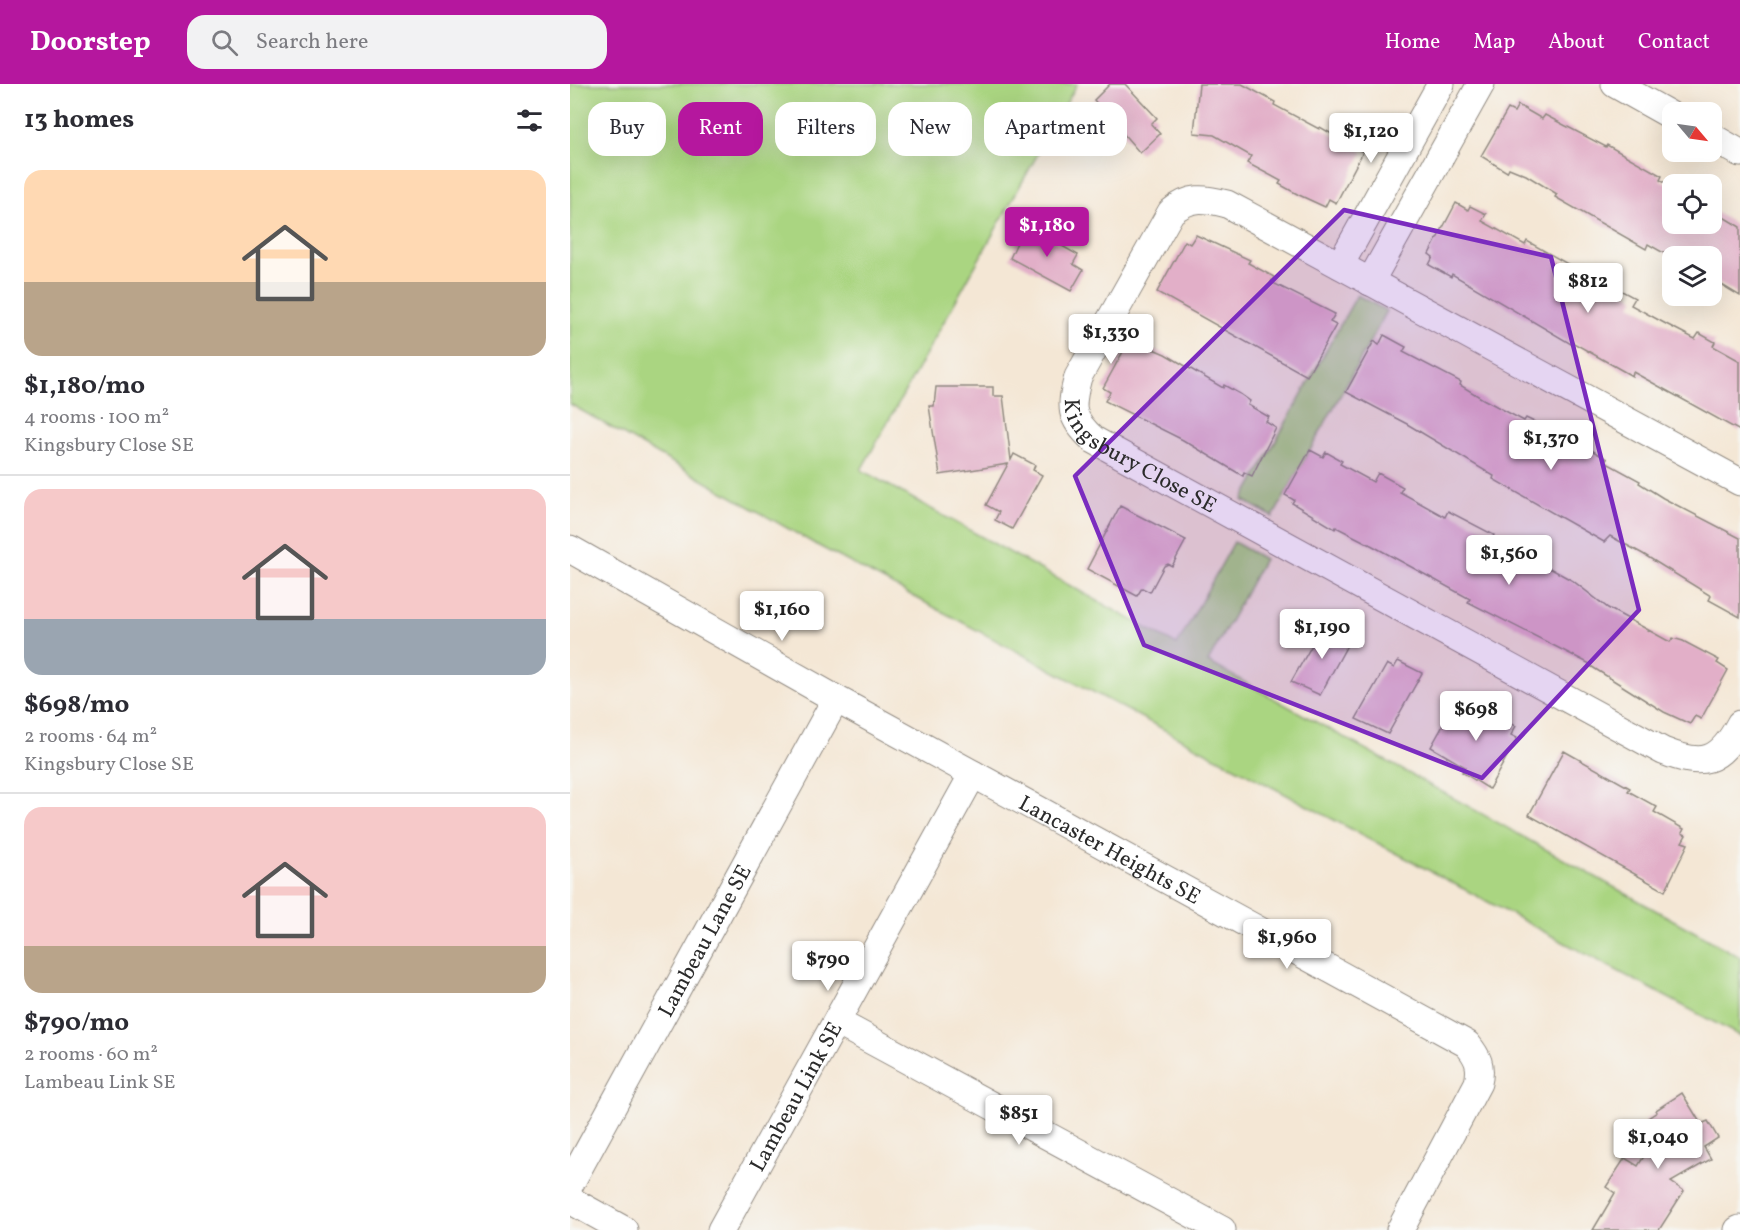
<!DOCTYPE html>
<meta charset="utf-8">
<style>
:root{--surface:#fff;--page:#f2f2f3;--text:#2b2b33;--muted:#7c7c81;--line:#e1e1e2;--accent:#b5179e}
body{margin:0;font-family:Vollkorn,serif;background:var(--page);color:var(--text);height:100vh;display:flex;flex-direction:column;font-size:22px;white-space:nowrap}
*{box-sizing:border-box;margin:0}
p{font-size:20px;color:var(--muted)}
.icon{flex:none;width:33px;height:33px;fill:none;stroke:currentColor;stroke-width:2;stroke-linecap:round;stroke-linejoin:round}
.map{position:relative;flex:1;overflow:hidden}
.panel{display:flex;flex-direction:column;background:var(--surface);width:570px}
.panel>*{flex:none}
.top-card{position:absolute;left:18px;top:18px;width:570px;height:54px;display:flex;gap:12px}
.needle{width:39px;rotate:119deg}
.tools{position:absolute;left:1092px;top:18px;display:grid;gap:12px}
.tools a{display:grid;place-items:center;width:60px;height:60px;border-radius:12px;background:var(--surface);box-shadow:0 6px 24px #0002;font-size:30px}
.price{position:absolute;translate:-50% -51px;padding:0 14px;border-radius:6px;background:#fff;color:#222;font-size:20px;line-height:39px;filter:drop-shadow(0 2px 3px #0008)}
.price::after{content:'';position:absolute;left:50%;top:36px;width:18px;height:14px;margin-left:-9px;background:inherit;clip-path:polygon(0 0,100% 0,50% 100%)}
.price.current{background:var(--accent);color:#fff}
ul{padding:0;list-style:none}
li{display:grid;align-content:center;gap:12px;height:318px;padding:0 24px}
li+li{border-top:2px solid var(--line)}
li span{display:grid;place-items:center;height:186px;border-radius:18px;color:#555}
li>.icon{margin-inline-start:auto}
span .icon{width:108px;height:108px;fill:#fffc;stroke-width:1}
li b{font-size:26px}
h2{display:flex;justify-content:space-between;align-items:center;height:72px;padding:0 24px;font-size:26px}
.chip{padding:0 21px;border-radius:18px;background:var(--surface);box-shadow:0 6px 24px #0002;font-size:21px;line-height:54px}
.chip.current{background:var(--accent);color:#fff}
header{display:flex;align-items:center;gap:36px;box-sizing:border-box;height:84px;padding:0 30px;background:var(--accent);color:#fff}
header strong{font-size:28px}
nav{display:flex;gap:33px;margin-inline-start:auto;font-size:21px}
.search{width:420px;height:54px;background:var(--page);display:flex;align-items:center;gap:15px;box-sizing:border-box;padding:0 21px;border-radius:18px;color:var(--muted);font-size:22px}
main{display:flex;flex:1;min-height:0}
.map>svg:first-child{display:block}
</style>
<header>
<strong>Doorstep</strong>
<div class="search"><svg class="icon" aria-label="search" viewBox="0 0 24 24"><circle cx="10" cy="10" r="6"/><path d="M15 15l6 6"/></svg>Search here</div>
<nav><a>Home</a><a>Map</a><a>About</a><a>Contact</a></nav>
</header>
<main>
<section class="panel">
<h2>13 homes<svg class="icon" aria-label="filters" viewBox="0 0 24 24"><path d="M4 7h16M4 17h16"/><circle cx="9" cy="7" r="2"/><circle cx="15" cy="17" r="2"/></svg></h2>
<ul>
<li><span style="background:linear-gradient(#ffd9b3 60%,#b9a48a 0)"><svg class="icon" aria-label="home" viewBox="0 0 24 24"><path d="M3 11l9-7 9 7M6 9v11h12V9"/></svg></span><div><b>$1,180/mo</b><p>4 rooms · 100 m²</p><p>Kingsbury Close SE</p></div></li>
<li><span style="background:linear-gradient(#f6c9c9 70%,#9aa5b1 0)"><svg class="icon" aria-label="home" viewBox="0 0 24 24"><path d="M3 11l9-7 9 7M6 9v11h12V9"/></svg></span><div><b>$698/mo</b><p>2 rooms · 64 m²</p><p>Kingsbury Close SE</p></div></li>
<li><span style="background:linear-gradient(#f6c9c9 75%,#b9a48a 0)"><svg class="icon" aria-label="home" viewBox="0 0 24 24"><path d="M3 11l9-7 9 7M6 9v11h12V9"/></svg></span><div><b>$790/mo</b><p>2 rooms · 60 m²</p><p>Lambeau Link SE</p></div></li>
</ul>
</section>
<div class="map">
<svg width="1170" height="1146" viewBox="0 0 1170 1146">
<rect width="100%" height="100%" fill="#f6f6f2"/>
<filter id="ink" filterUnits="userSpaceOnUse"><feTurbulence type="fractalNoise" baseFrequency=".0167" numOctaves="2"/><feDisplacementMap in="SourceGraphic" scale="12" xChannelSelector="R" yChannelSelector="G"/><feConvolveMatrix kernelMatrix="1 2 1 2 8 2 1 2 1" color-interpolation-filters="sRGB"/></filter>
<filter id="wash" filterUnits="userSpaceOnUse"><feTurbulence type="fractalNoise" baseFrequency=".008" numOctaves="4" result="noise"/><feDisplacementMap in="SourceGraphic" scale="24" xChannelSelector="R" yChannelSelector="G"/><feGaussianBlur stdDeviation="1.35" result="paint"/><feColorMatrix in="noise" values="0 0 0 0 0 0 0 0 0 0 0 0 0 0 0 0 0 1.4 0 .05"/><feComposite in="paint" operator="in"/></filter>
<g filter="url(#wash)">
<rect width="100%" height="100%" fill="#f4e7d5"/>
<g fill="#aad581" stroke="#6a8056" stroke-width="1.5">
<path d="M 0,0 L 507,0 L 291,386 L 607,561 L 664,458 L 694,475 L 638,578 L 1170,873 L 1170,952 L 245,460 L 0,320 Z"/>
<path d="M 787,211 L 817,227 L 703,433 L 673,416 Z"/>
</g>
<g id="blocks">
<g fill="#e2afc8">
<path d="M 540,0 L 555,0 L 587,34 L 581,40 L 590,50 L 570,69 L 524,16 Z"/>
<path d="M 629,0 L 672,0 L 705,18 L 704,21 L 749,45 L 750,43 L 793,68 L 766,119 L 759,115 L 755,123 L 729,111 L 709,100 L 711,97 L 677,79 L 681,72 L 644,51 L 624,49 Z"/>
<path d="M 948,21 L 972,35 L 975,31 L 1036,63 L 1037,61 L 1092,92 L 1090,96 L 1102,103 L 1102,140 L 1142,140 L 1142,126 L 1170,143 L 1170,212 L 1142,195 L 1142,172 L 1099,172 L 1078,160 L 1076,165 L 985,113 L 987,110 L 956,91 L 939,84 L 937,88 L 911,72 L 938,25 L 944,28 Z"/>
<path d="M 886,119 L 898,126 L 900,122 L 916,130 L 912,137 L 955,161 L 957,157 L 1038,203 L 1039,200 L 1065,214 L 1061,221 L 1096,240 L 1125,255 L 1129,249 L 1145,258 L 1143,262 L 1170,277 L 1170,347 L 1063,288 L 1062,292 L 1002,258 L 1001,260 L 882,190 L 881,193 L 859,181 L 863,173 L 859,170 Z"/>
<path d="M 455,141 L 508,171 L 503,180 L 513,186 L 501,207 L 440,174 Z"/>
<path d="M 626,151 L 680,176 L 678,179 L 704,193 L 701,198 L 765,230 L 760,238 L 766,241 L 737,292 L 587,208 L 615,157 L 620,160 Z"/>
<path d="M 814,251 L 836,263 L 833,268 L 891,298 L 890,301 L 913,315 L 954,337 L 956,334 L 1016,363 L 1037,375 L 1035,378 L 1070,397 L 1069,399 L 1093,414 L 1170,454 L 1170,533 L 1139,516 L 1141,512 L 1073,470 L 1040,452 L 1034,458 L 923,395 L 924,392 L 837,340 L 776,308 L 804,257 L 809,261 Z"/>
<path d="M 560,255 L 595,270 L 653,304 L 654,301 L 670,310 L 680,317 L 678,321 L 699,333 L 696,338 L 706,344 L 682,392 L 674,388 L 673,392 L 613,356 L 535,317 L 540,308 L 533,304 Z"/>
<path d="M 366,303 L 423,303 L 423,312 L 433,312 L 441,376 L 444,370 L 465,381 L 463,386 L 472,391 L 442,445 L 425,436 L 429,428 L 416,421 L 438,380 L 370,391 L 359,322 L 364,322 Z"/>
<path d="M 740,366 L 753,373 L 756,368 L 772,377 L 770,380 L 803,398 L 808,389 L 833,403 L 830,408 L 875,433 L 878,427 L 924,451 L 923,453 L 1003,497 L 1038,524 L 1071,542 L 1100,558 L 1103,554 L 1113,557 L 1149,576 L 1147,579 L 1158,586 L 1131,635 L 1125,632 L 1120,640 L 1094,628 L 1019,581 L 1020,580 L 898,518 L 900,515 L 801,461 L 766,443 L 765,445 L 722,419 L 724,416 L 715,411 Z"/>
<path d="M 550,422 L 616,456 L 602,482 L 598,480 L 594,482 L 580,508 L 572,504 L 567,512 L 517,485 Z"/>
<path d="M 760,541 L 782,552 L 750,611 L 721,598 L 750,547 L 755,549 Z"/>
<path d="M 828,577 L 852,589 L 818,650 L 786,635 L 817,580 L 824,584 Z"/>
<path d="M 898,617 L 946,642 L 941,651 L 947,654 L 919,705 L 892,688 L 895,683 L 861,663 L 884,622 L 893,627 Z"/>
<path d="M 994,667 L 1060,704 L 1058,707 L 1087,723 L 1084,728 L 1114,745 L 1112,749 L 1116,751 L 1112,758 L 1118,760 L 1095,807 L 959,731 Z"/>
<path d="M 1112,1009 L 1131,1040 L 1138,1037 L 1148,1054 L 1134,1063 L 1141,1075 L 1101,1098 L 1114,1107 L 1089,1146 L 1023,1146 L 1045,1109 L 1036,1103 L 1055,1074 L 1068,1082 L 1086,1053 L 1075,1036 L 1087,1028 L 1086,1026 Z"/>
</g>
</g>
</g>
<g filter="url(#ink)">
<use href="#blocks" fill-opacity="0" stroke="#908980" stroke-width="1.5"/>
<g fill="none" stroke-linecap="round" stroke-linejoin="round">
<g stroke="#908980" stroke-width="29">
<g id="street">
<path d="M 1045,0 L 1102,32"/>
<path d="M 1142,53 L 1170,69"/>
<path d="M 770,181 L 871,0"/>
<path d="M 800,198 L 911,0"/>
<path id="s1" d="M 1170,398 L 657,120 C 634,114 620,112 601,128 L 508,293 C 500,323 499,334 524,356 L 1093,667 C 1133,683 1149,679 1170,640"/>
<path id="s2" d="M 0,465 L 266,615 L 897,960 C 908,973 912,982 908,999 L 830,1146"/>
<path d="M 267,938 L 652,1146"/>
<path id="s3" d="M 0,1100 L 266,615"/>
<path d="M 0,1116 L 54,1146"/>
<path id="s4" d="M 151,1146 L 403,690"/>
<path d="M 1168,1146 L 1170,1145"/>
</g>
</g>
<use href="#street" stroke="#fff" stroke-width="27"/>
</g>
</g>
<path fill="#7b2cbf" fill-opacity="0.2" stroke="#7b2cbf" stroke-width="4.5" stroke-linejoin="round" d="M 774,126 L 981,173 L 1069,526 L 912,694 L 574,561 L 505,392 Z"/>
<g text-anchor="middle" stroke-width="5" stroke-linejoin="round" paint-order="stroke">
<g font-size="22" fill="#2b2b2b" stroke="#f6f6f2">
<text dy="8" stroke="none"><textPath href="#s1" startOffset="948">Kingsbury Close SE</textPath></text>
<text dy="8" stroke="none"><textPath href="#s2" startOffset="618">Lancaster Heights SE</textPath></text>
<text dy="8" stroke="none"><textPath href="#s3" startOffset="278">Lambeau Lane SE</textPath></text>
<text dy="8" stroke="none"><textPath href="#s4" startOffset="153">Lambeau Link SE</textPath></text>
</g>
</g>
</svg>
<div class="tools">
<a><svg class="needle" viewBox="-14 -14 28 28"><path d="M0-13l5 13h-10z" fill="#e53935"/><path d="M0 13l5-13h-10z" fill="#7c7c81"/></svg></a>
<a><svg class="icon" aria-label="locate" viewBox="0 0 24 24"><circle cx="12" cy="12" r="6"/><path d="M12 2v4M12 18v4M2 12h4M18 12h4"/></svg></a>
<a><svg class="icon" aria-label="layers" viewBox="0 0 24 24"><path d="M12 4l9 5-9 5-9-5zM3 14l9 5 9-5"/></svg></a>
</div>
<b class="price" style="left:801px;top:80px">$1,120</b>
<b class="price current" style="left:477px;top:174px">$1,180</b>
<b class="price" style="left:1018px;top:230px">$812</b>
<b class="price" style="left:541px;top:281px">$1,330</b>
<b class="price" style="left:981px;top:387px">$1,370</b>
<b class="price" style="left:939px;top:502px">$1,560</b>
<b class="price" style="left:212px;top:558px">$1,160</b>
<b class="price" style="left:752px;top:576px">$1,190</b>
<b class="price" style="left:906px;top:658px">$698</b>
<b class="price" style="left:717px;top:886px">$1,960</b>
<b class="price" style="left:258px;top:908px">$790</b>
<b class="price" style="left:449px;top:1062px">$851</b>
<b class="price" style="left:1088px;top:1086px">$1,040</b>
<div class="top-card">
<a class="chip">Buy</a>
<a class="chip current">Rent</a>
<a class="chip">Filters</a>
<a class="chip">New</a>
<a class="chip">Apartment</a>
</div>
</div>
</main>
